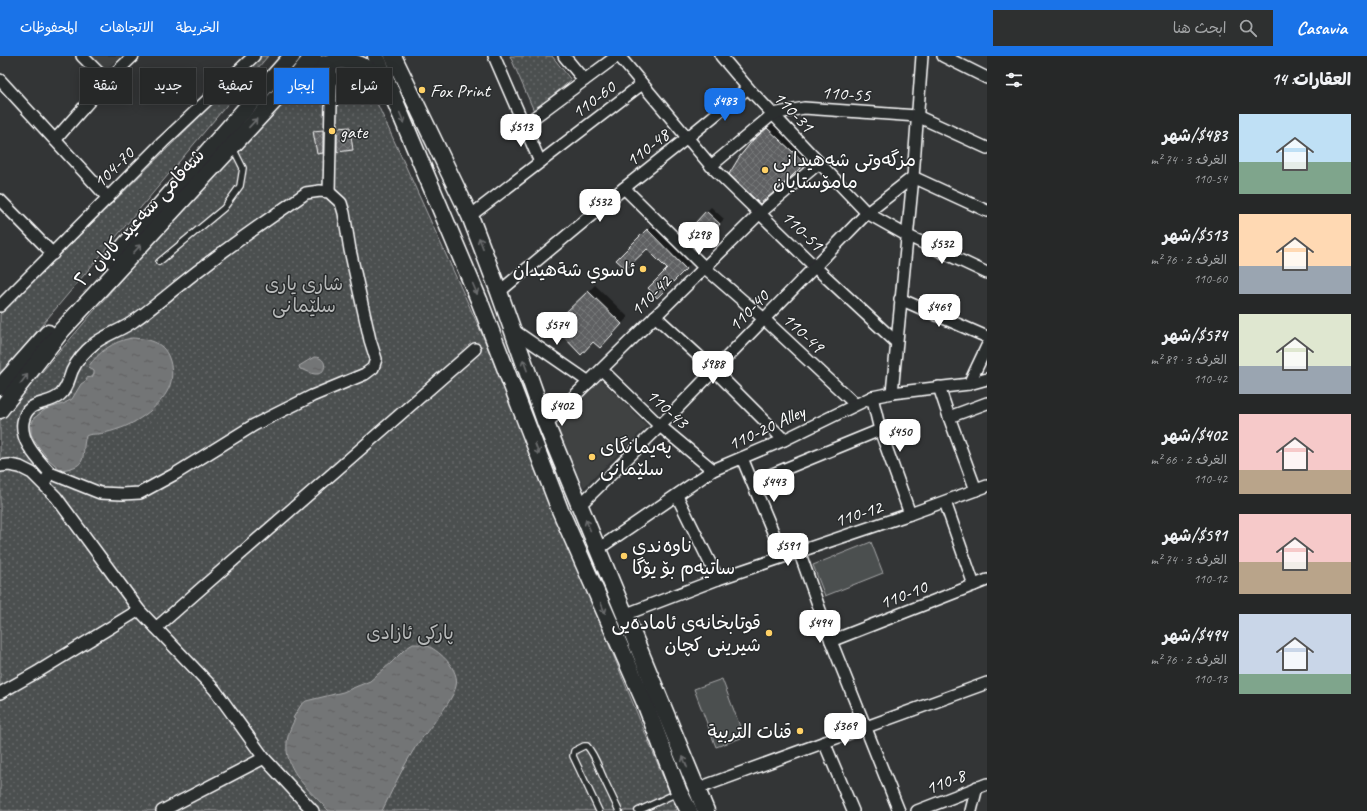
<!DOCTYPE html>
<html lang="ar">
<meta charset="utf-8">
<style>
:root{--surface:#262828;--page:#2e3030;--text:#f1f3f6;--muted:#a4a6a8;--line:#424445;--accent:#1a73e8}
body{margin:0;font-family:Caveat,"Playpen Sans Arabic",sans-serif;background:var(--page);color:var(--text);direction:rtl;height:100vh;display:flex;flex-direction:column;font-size:15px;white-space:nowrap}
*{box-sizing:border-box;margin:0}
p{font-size:13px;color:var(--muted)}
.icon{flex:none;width:22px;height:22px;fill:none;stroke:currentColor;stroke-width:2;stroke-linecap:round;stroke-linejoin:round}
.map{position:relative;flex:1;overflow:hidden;direction:ltr}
.side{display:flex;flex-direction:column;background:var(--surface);width:380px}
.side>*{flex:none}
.guide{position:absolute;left:12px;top:12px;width:380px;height:36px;direction:rtl;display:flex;gap:8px}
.price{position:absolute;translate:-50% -34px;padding:0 9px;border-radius:8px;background:#fff;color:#222;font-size:13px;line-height:26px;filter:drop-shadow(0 1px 2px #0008)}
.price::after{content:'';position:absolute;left:50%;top:24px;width:12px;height:9px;margin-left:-6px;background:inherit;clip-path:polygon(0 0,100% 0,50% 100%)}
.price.current{background:var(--accent);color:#fff}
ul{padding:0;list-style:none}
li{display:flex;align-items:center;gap:12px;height:100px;padding:0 16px}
li span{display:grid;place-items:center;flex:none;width:112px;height:80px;border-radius:0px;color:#555}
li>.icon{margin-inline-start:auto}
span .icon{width:48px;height:48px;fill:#fffc;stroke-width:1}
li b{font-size:17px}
h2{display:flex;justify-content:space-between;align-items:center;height:48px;padding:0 16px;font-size:17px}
.pill{padding:0 14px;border-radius:0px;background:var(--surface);box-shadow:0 2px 10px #0003,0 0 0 1px var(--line);font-size:14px;line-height:36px}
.pill.current{background:var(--accent);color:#fff}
header{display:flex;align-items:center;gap:24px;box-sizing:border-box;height:56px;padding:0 20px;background:var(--accent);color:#fff}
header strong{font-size:19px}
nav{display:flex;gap:22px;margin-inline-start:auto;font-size:14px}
.search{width:280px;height:36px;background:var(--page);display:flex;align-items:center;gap:10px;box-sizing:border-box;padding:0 14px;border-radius:0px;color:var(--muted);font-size:15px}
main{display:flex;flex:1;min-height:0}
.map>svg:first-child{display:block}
</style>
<header>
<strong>Casavia</strong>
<div class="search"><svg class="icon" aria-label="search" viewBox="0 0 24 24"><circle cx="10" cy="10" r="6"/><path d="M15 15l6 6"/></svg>ابحث هنا</div>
<nav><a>الخريطة</a><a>الاتجاهات</a><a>المحفوظات</a></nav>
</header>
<main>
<section class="side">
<h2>العقارات: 14<svg class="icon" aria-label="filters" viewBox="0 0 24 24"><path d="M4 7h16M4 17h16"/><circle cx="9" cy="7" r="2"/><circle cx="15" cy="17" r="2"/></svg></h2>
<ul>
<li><span style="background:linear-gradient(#bfe0f5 60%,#7fa58c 0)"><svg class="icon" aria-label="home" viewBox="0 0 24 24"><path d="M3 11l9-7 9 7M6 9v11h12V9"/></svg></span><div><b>$483/شهر</b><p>الغرف: 3 · 74 m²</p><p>110-54</p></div></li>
<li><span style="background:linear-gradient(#ffd9b3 65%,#9aa5b1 0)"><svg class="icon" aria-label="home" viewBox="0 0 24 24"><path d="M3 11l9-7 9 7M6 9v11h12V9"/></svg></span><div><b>$513/شهر</b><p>الغرف: 2 · 76 m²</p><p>110-60</p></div></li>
<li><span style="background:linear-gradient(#dfe7d0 65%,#9aa5b1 0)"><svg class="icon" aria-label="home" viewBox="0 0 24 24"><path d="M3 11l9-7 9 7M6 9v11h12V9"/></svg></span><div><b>$574/شهر</b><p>الغرف: 3 · 89 m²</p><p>110-42</p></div></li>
<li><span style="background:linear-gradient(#f6c9c9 70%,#b9a48a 0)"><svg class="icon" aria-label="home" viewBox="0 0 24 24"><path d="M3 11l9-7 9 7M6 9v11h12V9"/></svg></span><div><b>$402/شهر</b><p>الغرف: 2 · 66 m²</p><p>110-42</p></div></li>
<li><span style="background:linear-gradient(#f6c9c9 60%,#b9a48a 0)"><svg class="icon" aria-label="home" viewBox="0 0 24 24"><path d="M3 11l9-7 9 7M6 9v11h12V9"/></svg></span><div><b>$591/شهر</b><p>الغرف: 3 · 74 m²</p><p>110-12</p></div></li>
<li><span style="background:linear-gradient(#c9d6e8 75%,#7fa58c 0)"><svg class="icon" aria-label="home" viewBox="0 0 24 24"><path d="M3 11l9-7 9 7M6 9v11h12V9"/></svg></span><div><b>$494/شهر</b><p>الغرف: 2 · 76 m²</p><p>110-13</p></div></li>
</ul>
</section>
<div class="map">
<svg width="987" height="755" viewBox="0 0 987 755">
<defs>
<pattern id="green-dots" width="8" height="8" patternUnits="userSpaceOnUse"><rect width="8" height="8" fill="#4c4f50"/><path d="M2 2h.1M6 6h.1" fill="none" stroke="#67696a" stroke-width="1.8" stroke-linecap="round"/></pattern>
<pattern id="water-ripples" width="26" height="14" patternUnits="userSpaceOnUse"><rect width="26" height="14" fill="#737576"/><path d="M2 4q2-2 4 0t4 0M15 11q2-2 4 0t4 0" fill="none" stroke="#606061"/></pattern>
<pattern id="building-cross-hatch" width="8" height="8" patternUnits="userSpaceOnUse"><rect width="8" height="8" fill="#5f6162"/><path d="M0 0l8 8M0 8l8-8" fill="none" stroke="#77797a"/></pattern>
</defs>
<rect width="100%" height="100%" fill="#333536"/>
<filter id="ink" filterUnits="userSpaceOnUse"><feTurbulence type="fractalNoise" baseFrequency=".025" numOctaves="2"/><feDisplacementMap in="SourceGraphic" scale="8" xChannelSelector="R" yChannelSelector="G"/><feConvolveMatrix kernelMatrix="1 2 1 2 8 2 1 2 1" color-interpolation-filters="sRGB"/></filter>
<g filter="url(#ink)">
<g fill="#404243">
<path d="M 89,0 L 121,0 L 104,15 Z"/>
<path d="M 601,324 L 647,370 L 584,431 L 553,369 Z"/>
</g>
<g fill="url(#green-dots)" stroke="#a6a7a8">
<path d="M 261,0 L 268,0 L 0,319 L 0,258 Z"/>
<path d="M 510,0 L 552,0 L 571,24 L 534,55 Z"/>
<path d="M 321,16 C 342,17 358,14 371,34 L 482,278 L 677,755 L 0,755 L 0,365 L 137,205 L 286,41 L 307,22 Z"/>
</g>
<g fill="#4c4f50" stroke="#a6a7a8">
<path d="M 871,486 L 883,517 L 825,540 L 813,509 Z"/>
<path d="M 722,623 L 744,681 L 716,691 L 694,633 Z"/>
</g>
<g fill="url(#water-ripples)" stroke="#abacad">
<path d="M 132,282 C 148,283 163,285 169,302 C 172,310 173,321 170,329 C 164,348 136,368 118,373 C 113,375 108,376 104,377 C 97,379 91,377 86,380 C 80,400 91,410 61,414 L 48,403 L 35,386 L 31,378 L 31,370 L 34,362 L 46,353 L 63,348 L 72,343 L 81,328 L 87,324 L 86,322 L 92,321 L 94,318 L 94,315 L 88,311 C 99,296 113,285 132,282 Z"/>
<path d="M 314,301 C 329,301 327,319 315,318 C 311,318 306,314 300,313 L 299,310 Z"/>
<path d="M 413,588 C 418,588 423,588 428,590 C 441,596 460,614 456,630 C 452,648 424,677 413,695 C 401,714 392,735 382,755 L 329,755 C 302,727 272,704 295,663 L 293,662 L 301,649 L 306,645 L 343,636 L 370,625 L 391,607 L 405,593 Z"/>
</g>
<g fill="#0007">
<path d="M 774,67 L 810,101 L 786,124 L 761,78 Z"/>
<path d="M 351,70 L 354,92 L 353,93 L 338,73 Z"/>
<path d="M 324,73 L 324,95 L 322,96 L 314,75 Z"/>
<path d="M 711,151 L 724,163 L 702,187 L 706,156 Z"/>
<path d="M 652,170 L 690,208 L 657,240 L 668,213 L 647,191 L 618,204 Z"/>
<path d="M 595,229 L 628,261 L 606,285 L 575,267 L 566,258 Z"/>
</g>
<g fill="url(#building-cross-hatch)" stroke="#fff">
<path d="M 350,71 L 353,94 L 337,96 L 337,72 Z"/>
<path d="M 767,72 L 805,107 L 787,125 L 760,148 L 729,118 L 740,100 L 753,84 Z"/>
<path d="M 323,74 L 323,97 L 317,98 L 313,75 Z"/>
<path d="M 706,155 L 720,168 L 697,193 L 687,184 L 690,180 L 686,177 Z"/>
<path d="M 647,173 L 686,213 L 657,242 L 648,232 L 667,213 L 647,193 L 626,213 L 616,204 Z"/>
<path d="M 588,235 L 622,268 L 600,292 L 593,286 L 581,299 L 562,279 L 574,268 L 564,258 Z"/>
</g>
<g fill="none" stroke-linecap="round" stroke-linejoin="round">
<g stroke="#fff" stroke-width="8">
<g id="lane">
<path d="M 159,206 L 224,152 L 240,130 L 243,112 L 233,92"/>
<path d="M 599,755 L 573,700 L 574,695 L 584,690 L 587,690 C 595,699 598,710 603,721 C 608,732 614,744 619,755"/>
<path d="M 638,755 L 677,737"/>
</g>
</g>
<g stroke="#fff" stroke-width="14">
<g id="street">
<path d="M 82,0 L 107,25"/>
<path d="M 494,0 L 540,106"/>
<path d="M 564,0 L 584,24"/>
<path d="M 619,0 L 711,110 L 815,211 L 896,286"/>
<path d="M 721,0 L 748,32 L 867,157 L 906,179 L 987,217"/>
<path d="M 943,0 L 987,22"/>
<path d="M 0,24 L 108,142"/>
<path d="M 524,69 L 617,0"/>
<path d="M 55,84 L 107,25 L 133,0"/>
<path d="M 711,110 L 773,58 L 804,52 L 917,60 L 987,92"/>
<path d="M 624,132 L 704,211 L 764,263 L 855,348"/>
<path d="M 329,136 L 332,2"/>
<path d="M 0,144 L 53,198"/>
<path d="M 470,160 L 642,28"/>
<path d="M 499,236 L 624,132 L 687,82 L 748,32"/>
<path d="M 900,243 L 987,281"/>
<path d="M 0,250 L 163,86 L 254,0"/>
<path d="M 655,260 L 714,314 L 784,384"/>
<path d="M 512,273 L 589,326"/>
<path d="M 602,314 L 660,370 L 713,414"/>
<path d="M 969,328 L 987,290"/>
<path d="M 939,331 L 949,361 L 976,434"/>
<path d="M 892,337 L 913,121 L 922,0"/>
<path d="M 872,341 L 880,374 L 910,458"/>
<path d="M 949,361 L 987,347"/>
<path d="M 546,368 L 760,157 L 819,107"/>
<path d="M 742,402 L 783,500"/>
<path d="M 0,410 L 9,409 L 20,411 L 32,417 L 56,441 L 139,554 L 215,634 L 264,702 L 313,755"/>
<path d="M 753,426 L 880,374"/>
<path d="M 44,427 L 50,417 C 38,403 20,386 23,366 C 27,343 47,350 60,339 C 67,333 69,323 72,315 C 77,304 85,295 95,287 C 107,278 122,274 134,265 C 158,248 180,228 203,211 C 236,185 272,161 306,137 L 320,135 L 329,136 L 341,147 L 344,157 L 350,194 L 370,284 L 376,303 L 373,312 L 365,318 L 312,340 L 254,369 L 175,418 L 140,437 L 122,438 L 100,437 L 50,417"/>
<path d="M 677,440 L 718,523"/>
<path d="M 945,446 L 974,529"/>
<path d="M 579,450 L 660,370 L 867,157 L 913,121 L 987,155"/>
<path d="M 598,493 L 713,414 L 784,384 L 872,341 L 892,337 L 969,328 L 987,323"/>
<path d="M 799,495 L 831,585 L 899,755"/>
<path d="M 624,559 L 718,523 L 910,458 L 987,430"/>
<path d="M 156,572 L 475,293"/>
<path d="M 831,585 L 987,524"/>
<path d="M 0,637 L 39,615 L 139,554"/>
<path d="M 824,686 L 853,755"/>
<path d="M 696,733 L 987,627"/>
<path d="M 162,755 L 264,702"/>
<path d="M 917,755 L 987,728"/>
<path d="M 971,755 L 977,731"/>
</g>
</g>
<g stroke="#fff" stroke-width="19">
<g id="secondary">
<path d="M 376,0 L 479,244 L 560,454 L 645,647 L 679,736 L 689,755"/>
<path d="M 393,0 L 470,160 L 499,236 L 546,368 L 706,755"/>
<path d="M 304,15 C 338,0 356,0 384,25"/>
<path d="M 112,204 L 292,0"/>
<path d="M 0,331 L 48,277"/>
<path d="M 0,354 L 62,274 L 298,19 L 313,0"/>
</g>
</g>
<use href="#lane" stroke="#2a2d2e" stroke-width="5.5"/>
<use href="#street" stroke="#2a2d2e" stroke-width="11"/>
<use href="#secondary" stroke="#2a2d2e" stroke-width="16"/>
</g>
<defs><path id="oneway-shaft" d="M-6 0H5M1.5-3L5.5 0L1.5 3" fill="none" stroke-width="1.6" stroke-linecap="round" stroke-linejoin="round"/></defs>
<g stroke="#6a6c6d">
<use href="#oneway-shaft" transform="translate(402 62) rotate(67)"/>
<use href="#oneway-shaft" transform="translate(253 67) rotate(-47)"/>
<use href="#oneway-shaft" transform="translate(481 187) rotate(-111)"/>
<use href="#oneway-shaft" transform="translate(137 193) rotate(-47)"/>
<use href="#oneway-shaft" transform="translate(475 233) rotate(67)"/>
<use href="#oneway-shaft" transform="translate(525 309) rotate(-110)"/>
<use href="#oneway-shaft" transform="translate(24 323) rotate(-52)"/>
<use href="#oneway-shaft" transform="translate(537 393) rotate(69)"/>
<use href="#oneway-shaft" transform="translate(588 469) rotate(-113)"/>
<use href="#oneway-shaft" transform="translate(603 552) rotate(67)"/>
<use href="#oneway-shaft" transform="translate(685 706) rotate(-112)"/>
</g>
</g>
<g fill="#ffd166" stroke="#2a2d2e" stroke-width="1.5">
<circle cx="422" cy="34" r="4"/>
<circle cx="332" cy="75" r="4"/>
<circle cx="765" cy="114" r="4"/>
<circle cx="643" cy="213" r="4"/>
<circle cx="592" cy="401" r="4"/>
<circle cx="624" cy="500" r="4"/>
<circle cx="769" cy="577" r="4"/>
<circle cx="800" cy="675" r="4"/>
</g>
<g text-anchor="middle" stroke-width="3" stroke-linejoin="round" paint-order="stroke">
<g font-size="19" fill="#fff" stroke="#2a2d2e" text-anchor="start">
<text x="430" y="41">Fox Print</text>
<text x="340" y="82">gate</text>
<text x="773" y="110">مزگەوتی شەهیدانی<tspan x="773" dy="22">مامۆستایان</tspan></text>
<text x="635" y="220" text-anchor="end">ئاسوي شةهيدان</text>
<text x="600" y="397">پەیمانگای<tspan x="600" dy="22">سلێمانی</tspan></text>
<text x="632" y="496">ناوەندی<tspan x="632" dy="22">ساتیەم بۆ یۆگا</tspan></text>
<text x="761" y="573" text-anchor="end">قوتابخانەی ئامادەیی<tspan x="761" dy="22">شیرینی کچان</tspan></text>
<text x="792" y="682" text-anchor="end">قنات التربیة</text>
</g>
<g font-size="19" fill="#fff" stroke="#2a2d2e">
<text transform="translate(846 37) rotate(4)" y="7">110-55</text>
<text transform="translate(593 43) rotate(-37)" y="7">110-60</text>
<text transform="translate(794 55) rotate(46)" y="7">110-31</text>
<text transform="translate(647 91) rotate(-38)" y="7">110-48</text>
<text transform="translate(113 111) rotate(-45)" y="7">104-70</text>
<text transform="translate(139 161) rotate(-47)" y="7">شەقامی سەعید کابان ٢٠</text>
<text transform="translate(803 174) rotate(44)" y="7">110-51</text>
<text transform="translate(650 239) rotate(-45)" y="7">110-42</text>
<text transform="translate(748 254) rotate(-46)" y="7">110-40</text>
<text transform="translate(804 276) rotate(43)" y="7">110-49</text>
<text transform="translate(668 352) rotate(42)" y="7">110-43</text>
<text transform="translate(766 371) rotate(-25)" y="7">110-20 Alley</text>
<text transform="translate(858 457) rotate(-18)" y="7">110-12</text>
<text transform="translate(903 538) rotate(-21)" y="7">110-10</text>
<text transform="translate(945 725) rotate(-21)" y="7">110-8</text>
</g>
<g font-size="19" fill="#b7b9b9" stroke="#2a2d2e">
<text x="304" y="234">شاری یاری<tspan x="304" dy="22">سلێمانی</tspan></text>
<text x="410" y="583">پارکی ئازادی</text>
</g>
</g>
</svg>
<b class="price current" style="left:725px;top:66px">$483</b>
<b class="price" style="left:521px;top:92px">$513</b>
<b class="price" style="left:600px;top:167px">$532</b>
<b class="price" style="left:699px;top:200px">$298</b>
<b class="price" style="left:942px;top:209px">$532</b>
<b class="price" style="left:939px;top:272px">$469</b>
<b class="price" style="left:557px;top:290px">$574</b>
<b class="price" style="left:713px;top:329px">$988</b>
<b class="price" style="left:562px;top:371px">$402</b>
<b class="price" style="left:900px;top:397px">$450</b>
<b class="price" style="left:774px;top:447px">$443</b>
<b class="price" style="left:788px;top:511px">$591</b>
<b class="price" style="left:820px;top:588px">$494</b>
<b class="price" style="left:845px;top:691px">$369</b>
<div class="guide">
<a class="pill">شراء</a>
<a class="pill current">إيجار</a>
<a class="pill">تصفية</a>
<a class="pill">جديد</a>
<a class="pill">شقة</a>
</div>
</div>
</main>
